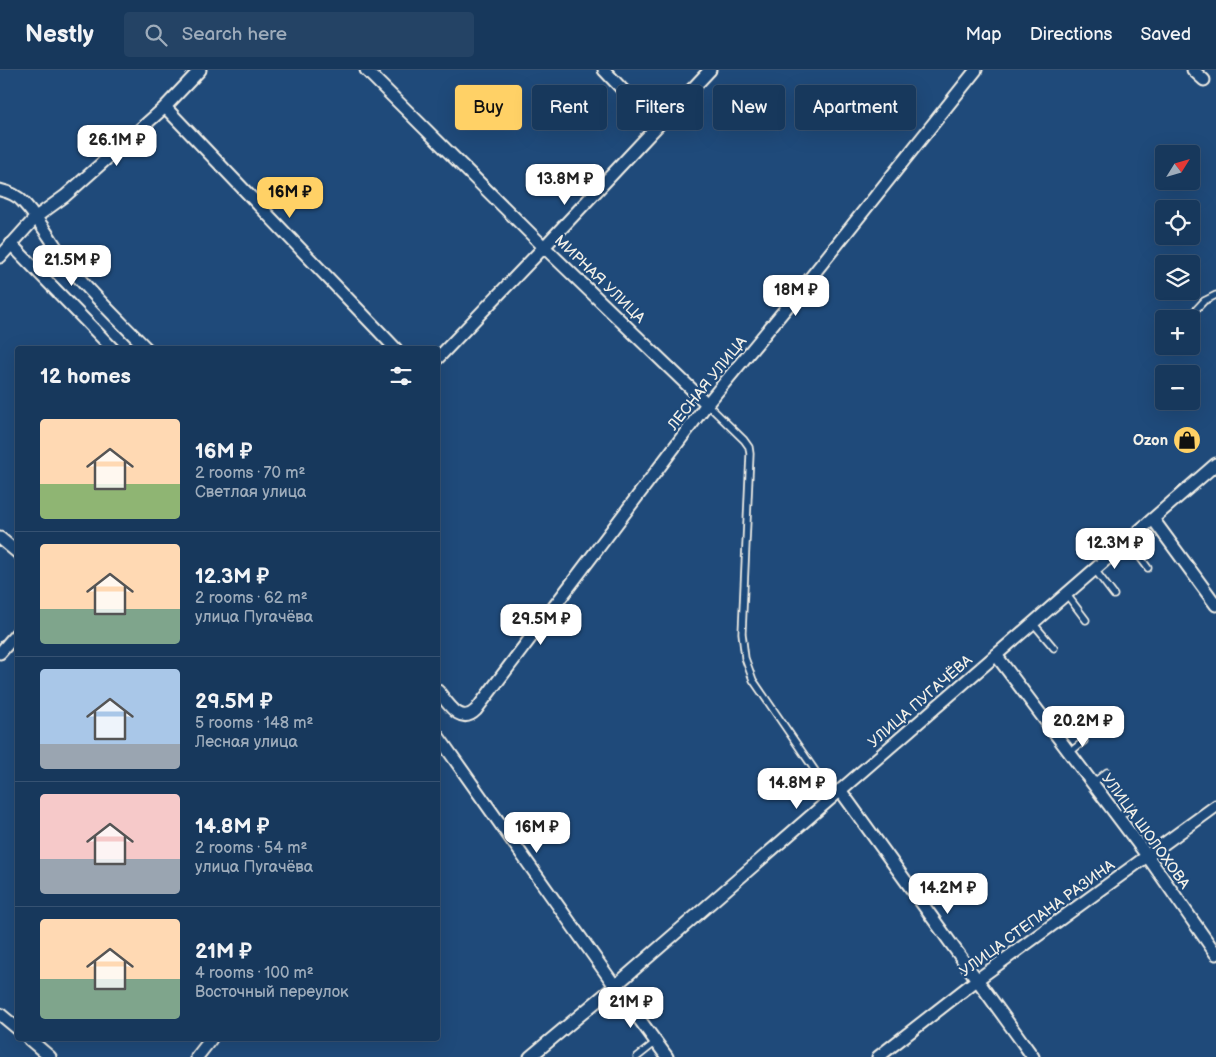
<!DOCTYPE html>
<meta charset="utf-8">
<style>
:root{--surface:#17385c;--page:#244365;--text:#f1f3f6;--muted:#9eacbb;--line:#365272;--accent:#ffd166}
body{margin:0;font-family:"Balsamiq Sans",sans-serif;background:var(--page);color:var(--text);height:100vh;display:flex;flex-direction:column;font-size:19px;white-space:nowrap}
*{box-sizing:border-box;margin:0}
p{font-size:16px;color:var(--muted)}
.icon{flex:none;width:28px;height:28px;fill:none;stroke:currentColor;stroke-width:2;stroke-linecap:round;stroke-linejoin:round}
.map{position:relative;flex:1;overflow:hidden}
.details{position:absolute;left:15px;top:276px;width:425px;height:695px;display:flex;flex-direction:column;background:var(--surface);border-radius:5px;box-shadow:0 5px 20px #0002,0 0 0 1px var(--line)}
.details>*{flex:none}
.banner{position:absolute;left:455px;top:15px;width:475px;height:45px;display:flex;gap:10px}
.needle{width:32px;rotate:53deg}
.tools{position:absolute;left:1155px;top:75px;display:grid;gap:10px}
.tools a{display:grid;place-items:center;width:45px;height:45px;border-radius:5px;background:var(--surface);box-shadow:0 5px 20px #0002,0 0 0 1px var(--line);font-size:25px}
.price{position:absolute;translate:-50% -42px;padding:0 11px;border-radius:10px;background:#fff;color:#222;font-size:16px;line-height:32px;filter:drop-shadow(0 1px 2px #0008)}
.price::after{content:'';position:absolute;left:50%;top:30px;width:15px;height:11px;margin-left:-8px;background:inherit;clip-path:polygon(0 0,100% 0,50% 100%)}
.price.active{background:var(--accent);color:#111}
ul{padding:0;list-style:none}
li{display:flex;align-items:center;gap:15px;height:125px;padding:0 25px}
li+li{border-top:1px solid var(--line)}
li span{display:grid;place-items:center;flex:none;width:140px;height:100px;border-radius:5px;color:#555}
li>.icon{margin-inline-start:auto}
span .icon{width:60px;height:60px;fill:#fffc;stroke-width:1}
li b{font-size:21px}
h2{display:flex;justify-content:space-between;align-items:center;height:60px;padding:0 25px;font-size:21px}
.tag{padding:0 18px;border-radius:5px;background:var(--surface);box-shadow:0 5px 20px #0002,0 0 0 1px var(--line);font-size:18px;line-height:45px}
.tag.active{background:var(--accent);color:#111}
header{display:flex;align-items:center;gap:30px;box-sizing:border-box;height:70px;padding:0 25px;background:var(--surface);border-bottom:1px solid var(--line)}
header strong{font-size:24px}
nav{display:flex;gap:28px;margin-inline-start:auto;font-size:18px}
.search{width:350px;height:45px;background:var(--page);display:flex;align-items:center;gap:12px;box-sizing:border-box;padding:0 18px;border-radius:5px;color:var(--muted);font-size:19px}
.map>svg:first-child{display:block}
</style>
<header>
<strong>Nestly</strong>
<div class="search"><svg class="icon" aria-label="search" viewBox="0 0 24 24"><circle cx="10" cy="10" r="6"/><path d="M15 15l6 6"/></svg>Search here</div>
<nav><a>Map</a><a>Directions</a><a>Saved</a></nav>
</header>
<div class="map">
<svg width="1216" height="987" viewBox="0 0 1216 987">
<rect width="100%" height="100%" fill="#1f4a7a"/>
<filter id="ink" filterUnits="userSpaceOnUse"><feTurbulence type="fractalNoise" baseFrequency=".02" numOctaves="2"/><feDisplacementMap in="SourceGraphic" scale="10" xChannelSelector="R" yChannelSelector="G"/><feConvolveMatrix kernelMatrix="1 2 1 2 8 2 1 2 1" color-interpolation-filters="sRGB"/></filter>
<g filter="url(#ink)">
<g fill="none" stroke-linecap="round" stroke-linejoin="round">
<g stroke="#f4f1e8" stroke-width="9">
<g id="service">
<path d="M 1191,245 L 1204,231 L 1216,225"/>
<path d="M 707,334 L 744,370 L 749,377 L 750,384 L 742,563 L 745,588 L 753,610 L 816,702"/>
<path d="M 1128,471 L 1148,498"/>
<path d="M 1095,500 L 1114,525"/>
<path d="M 1067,525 L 1086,550"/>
<path d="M 1033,553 L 1054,578"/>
<path d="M 1070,682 L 1084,671"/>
<path d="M 1093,713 L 1107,702"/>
<path d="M 1118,748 L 1132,737"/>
<path d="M 637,987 L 656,972"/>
</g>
</g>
<g stroke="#f4f1e8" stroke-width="15">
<g id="minor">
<path d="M 366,0 L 544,177 L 707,334"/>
<path d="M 604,0 L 657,56"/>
<path d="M 1193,0 L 1204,10"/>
<path d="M 165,37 L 396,279"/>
<path d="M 0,120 C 9,122 17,125 23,132 C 41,151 53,174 68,195 C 92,225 120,251 147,279"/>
<path d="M 11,174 L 113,279"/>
<path d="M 0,187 L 36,147 L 65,126 L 165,37 L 200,0"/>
<path d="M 438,288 L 544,177 L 710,0"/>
<path d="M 1153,449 L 1216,535"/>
<path d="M 0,468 L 18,483"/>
<path d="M 0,583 L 18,562"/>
<path d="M 996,585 L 1148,787 L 1216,884"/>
<path d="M 438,621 C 448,633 460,656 476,640 L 707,334 L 792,231 L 976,0"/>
<path d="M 438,666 L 615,916 L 667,987"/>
<path d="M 840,720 L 1033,987"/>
<path d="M 0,944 L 18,959"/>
<path d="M 29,969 L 50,987"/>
<path d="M 197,987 L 211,969"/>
<path d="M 530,987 L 615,916 L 1216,394"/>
<path d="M 878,987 L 978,909 L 1216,736"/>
</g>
</g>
<use href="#service" stroke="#1f4a7a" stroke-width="5.5"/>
<use href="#minor" stroke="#1f4a7a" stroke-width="11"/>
</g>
</g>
<defs>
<g id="shop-disc" transform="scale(1.4375)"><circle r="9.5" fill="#ffd166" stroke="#1f4a7a"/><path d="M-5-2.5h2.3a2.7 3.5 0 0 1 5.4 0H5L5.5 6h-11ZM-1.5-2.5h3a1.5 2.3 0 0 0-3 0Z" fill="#111"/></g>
</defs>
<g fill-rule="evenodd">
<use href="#shop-disc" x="1187" y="370"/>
</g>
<g text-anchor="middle" stroke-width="4.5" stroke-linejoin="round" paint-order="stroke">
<g font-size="15" fill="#f4f1e8" stroke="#1f4a7a">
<text transform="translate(600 209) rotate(44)" y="5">МИРНАЯ УЛИЦА</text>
<text transform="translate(707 313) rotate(-51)" y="5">ЛЕСНАЯ УЛИЦА</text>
<text transform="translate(920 631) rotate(-41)" y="5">УЛИЦА ПУГАЧЁВА</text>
<text transform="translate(1146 761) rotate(54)" y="5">УЛИЦА ШОЛОХОВА</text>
<text transform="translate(1037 848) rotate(-36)" y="5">УЛИЦА СТЕПАНА РАЗИНА</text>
</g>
<g font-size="15" font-weight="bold" fill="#f4f1e8" stroke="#1f4a7a" text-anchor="end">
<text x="1168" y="375">Ozon</text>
</g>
</g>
</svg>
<div class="tools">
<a><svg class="needle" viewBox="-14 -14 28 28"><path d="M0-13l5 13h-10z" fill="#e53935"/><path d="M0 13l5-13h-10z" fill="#9eacbb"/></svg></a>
<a><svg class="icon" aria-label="locate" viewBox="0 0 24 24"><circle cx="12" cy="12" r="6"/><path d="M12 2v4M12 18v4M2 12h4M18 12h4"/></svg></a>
<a><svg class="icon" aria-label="layers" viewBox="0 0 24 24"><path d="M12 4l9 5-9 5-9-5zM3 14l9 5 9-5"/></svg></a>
<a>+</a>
<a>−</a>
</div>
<b class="price" style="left:117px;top:97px">26.1M ₽</b>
<b class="price" style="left:565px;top:136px">13.8M ₽</b>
<b class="price active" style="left:290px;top:149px">16M ₽</b>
<b class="price" style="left:72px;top:217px">21.5M ₽</b>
<b class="price" style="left:796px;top:247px">18M ₽</b>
<b class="price" style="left:1115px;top:500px">12.3M ₽</b>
<b class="price" style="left:541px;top:576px">29.5M ₽</b>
<b class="price" style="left:1083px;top:678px">20.2M ₽</b>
<b class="price" style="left:797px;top:740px">14.8M ₽</b>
<b class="price" style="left:537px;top:784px">16M ₽</b>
<b class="price" style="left:948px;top:845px">14.2M ₽</b>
<b class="price" style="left:631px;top:959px">21M ₽</b>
<div class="banner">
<a class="tag active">Buy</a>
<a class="tag">Rent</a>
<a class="tag">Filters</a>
<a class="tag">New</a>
<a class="tag">Apartment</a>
</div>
<section class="details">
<h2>12 homes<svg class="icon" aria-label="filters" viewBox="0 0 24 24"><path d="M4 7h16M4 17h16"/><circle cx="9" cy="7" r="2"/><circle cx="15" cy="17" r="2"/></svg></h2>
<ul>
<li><span style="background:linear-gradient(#ffd9b3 65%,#8fb573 0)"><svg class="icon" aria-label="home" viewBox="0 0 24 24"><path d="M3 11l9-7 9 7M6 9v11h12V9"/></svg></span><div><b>16M ₽</b><p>2 rooms · 70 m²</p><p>Светлая улица</p></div></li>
<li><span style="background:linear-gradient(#ffd9b3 65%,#7fa58c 0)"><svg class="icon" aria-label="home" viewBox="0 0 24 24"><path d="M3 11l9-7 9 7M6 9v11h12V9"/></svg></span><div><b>12.3M ₽</b><p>2 rooms · 62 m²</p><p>улица Пугачёва</p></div></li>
<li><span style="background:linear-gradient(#a9c7e8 75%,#9aa5b1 0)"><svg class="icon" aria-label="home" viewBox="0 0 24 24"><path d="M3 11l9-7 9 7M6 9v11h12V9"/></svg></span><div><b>29.5M ₽</b><p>5 rooms · 148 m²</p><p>Лесная улица</p></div></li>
<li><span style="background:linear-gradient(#f6c9c9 65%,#9aa5b1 0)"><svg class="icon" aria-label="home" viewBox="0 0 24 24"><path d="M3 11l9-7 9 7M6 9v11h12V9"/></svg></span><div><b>14.8M ₽</b><p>2 rooms · 54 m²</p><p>улица Пугачёва</p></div></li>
<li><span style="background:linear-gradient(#ffd9b3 60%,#7fa58c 0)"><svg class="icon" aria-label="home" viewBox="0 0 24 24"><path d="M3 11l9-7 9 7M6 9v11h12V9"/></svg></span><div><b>21M ₽</b><p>4 rooms · 100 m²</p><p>Восточный переулок</p></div></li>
</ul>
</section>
</div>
